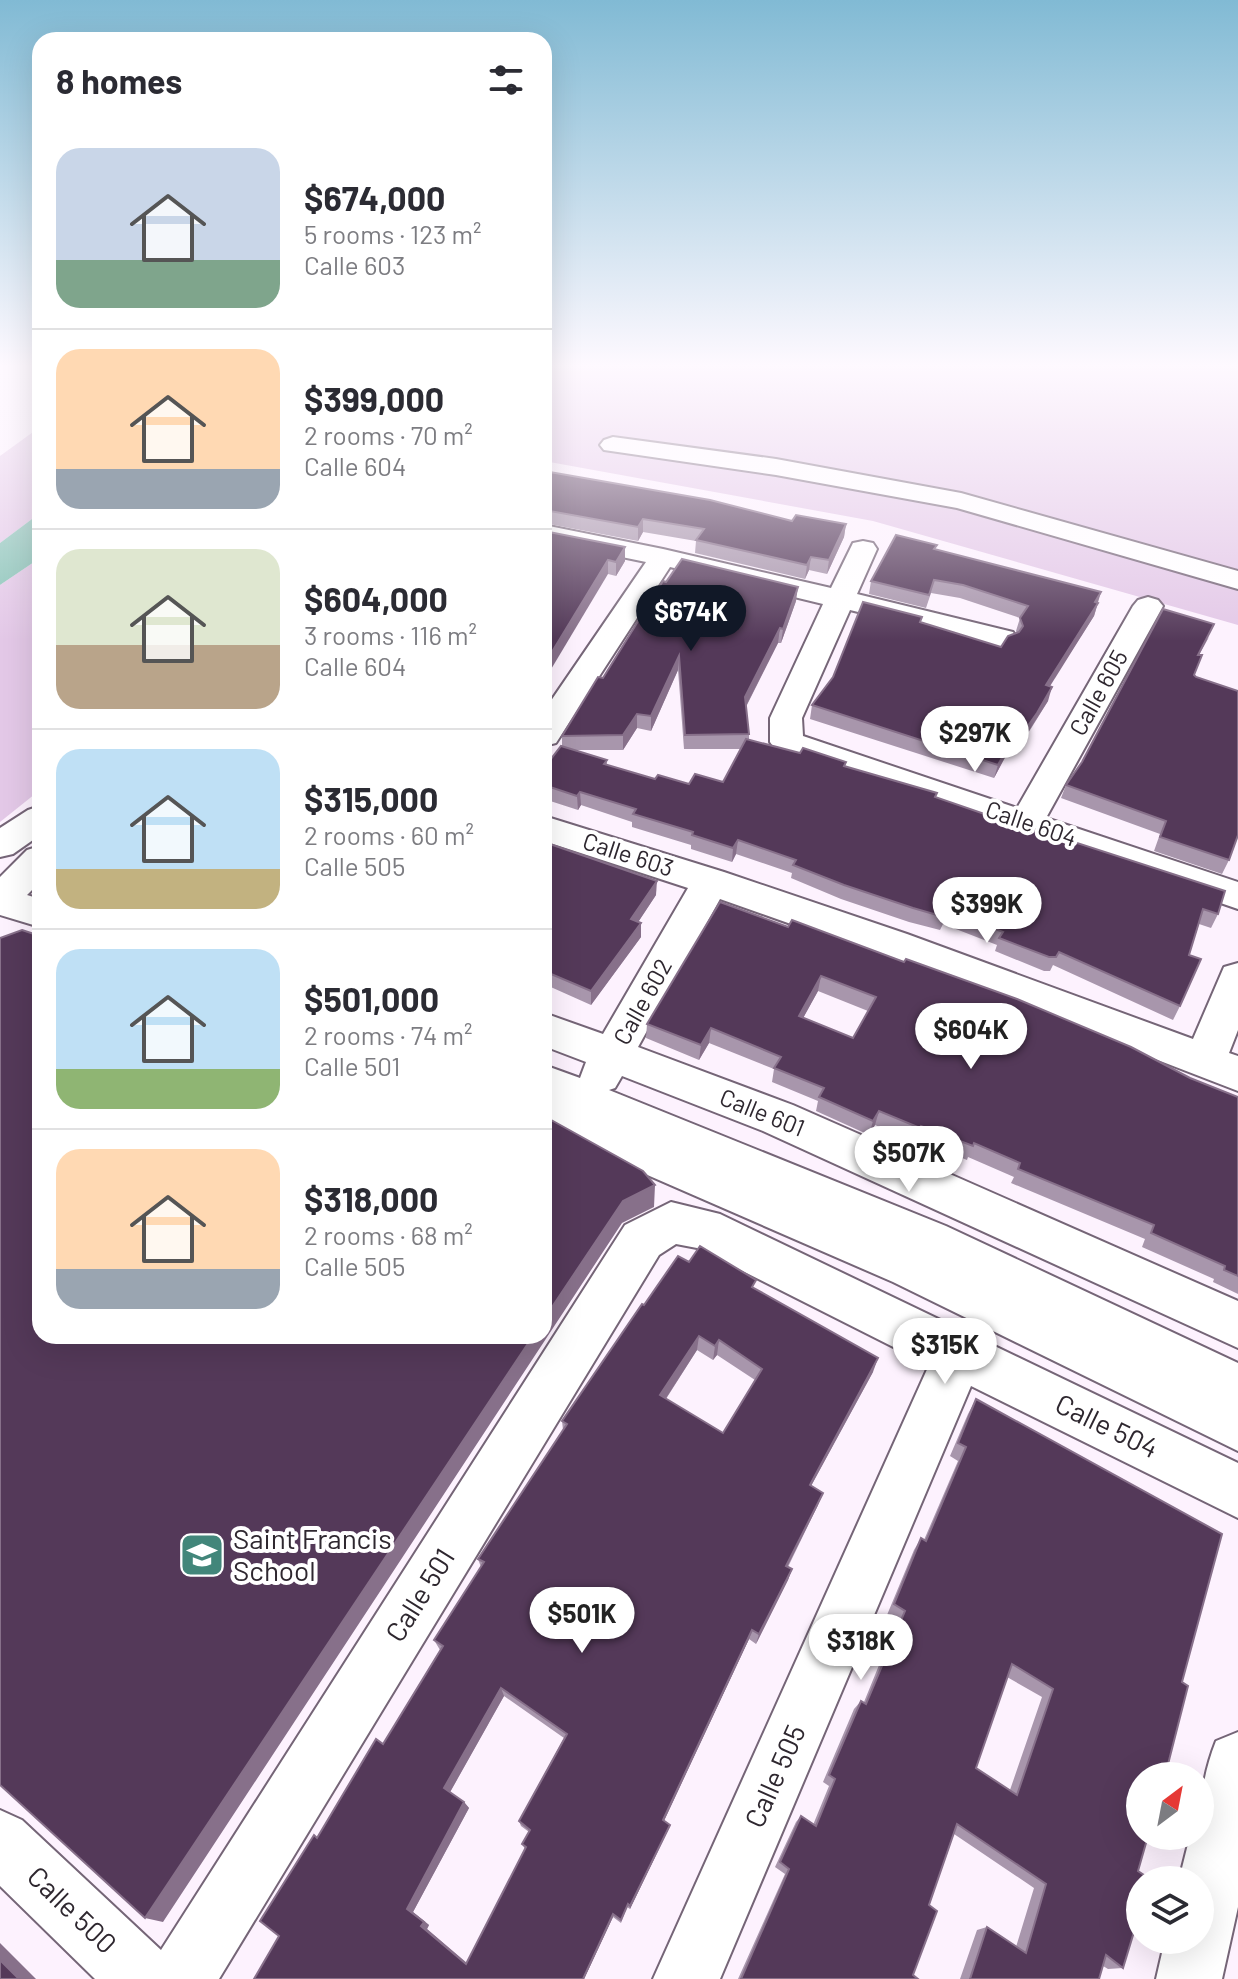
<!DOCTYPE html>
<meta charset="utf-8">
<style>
:root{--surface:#fff;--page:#f7f7f7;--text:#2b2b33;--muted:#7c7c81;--line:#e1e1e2;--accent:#111827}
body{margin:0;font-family:Barlow,sans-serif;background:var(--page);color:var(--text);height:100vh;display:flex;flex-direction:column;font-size:30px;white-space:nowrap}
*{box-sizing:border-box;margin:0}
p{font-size:26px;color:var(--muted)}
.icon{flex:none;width:44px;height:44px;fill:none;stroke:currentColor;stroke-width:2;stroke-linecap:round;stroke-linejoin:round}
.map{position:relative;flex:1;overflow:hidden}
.side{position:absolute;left:32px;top:32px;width:520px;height:1312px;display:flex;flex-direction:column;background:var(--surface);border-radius:24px;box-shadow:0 8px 32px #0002}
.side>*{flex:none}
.needle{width:52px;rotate:32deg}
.tools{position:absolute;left:1126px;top:1762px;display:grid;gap:16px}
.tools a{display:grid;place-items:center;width:88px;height:88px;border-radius:50%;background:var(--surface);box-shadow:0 8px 32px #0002;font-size:40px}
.price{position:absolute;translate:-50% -68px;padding:0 18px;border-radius:28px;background:#fff;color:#222;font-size:26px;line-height:52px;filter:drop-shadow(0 2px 4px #0008)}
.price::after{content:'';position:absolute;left:50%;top:48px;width:24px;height:18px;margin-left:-12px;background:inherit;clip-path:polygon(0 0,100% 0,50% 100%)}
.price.active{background:var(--accent);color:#fff}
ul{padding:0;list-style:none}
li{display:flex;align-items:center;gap:24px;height:200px;padding:0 24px}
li+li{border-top:2px solid var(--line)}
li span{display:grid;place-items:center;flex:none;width:224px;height:160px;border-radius:24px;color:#555}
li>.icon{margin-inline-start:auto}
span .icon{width:96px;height:96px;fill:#fffc;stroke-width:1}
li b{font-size:34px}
h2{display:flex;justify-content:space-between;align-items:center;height:96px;padding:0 24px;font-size:34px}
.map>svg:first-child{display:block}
</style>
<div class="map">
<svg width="1238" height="1979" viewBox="0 0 1238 1979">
<rect width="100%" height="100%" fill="#fdf2fe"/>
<g fill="#e3c8e7">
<path d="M 544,364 L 1238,364 L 1238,625 L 873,521 L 544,461 Z"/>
<path d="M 40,427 L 40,513 L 0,543 L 0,456 Z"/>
<path d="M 40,558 L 40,790 L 0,822 L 0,585 Z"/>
</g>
<path fill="#88c3b7" d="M 40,513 L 40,558 L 0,585 L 0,543 Z"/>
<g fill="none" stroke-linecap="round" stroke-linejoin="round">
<g stroke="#756577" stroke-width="4">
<g id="minor">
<path d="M 613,437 L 776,459 L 961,493 L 1238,571 L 1238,589 L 957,508 L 776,475 L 604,450 L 600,445 L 604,440 Z"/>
<path d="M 544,525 L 663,549 L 831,588 L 853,543 L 863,541 L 873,543 L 877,549 L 857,594 L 1013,632 L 1017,638 L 1013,644 L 1002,647 L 850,610 L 802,718 L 803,736 L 1017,808 L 1133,606 L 1138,600 L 1148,597 L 1158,600 L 1163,606 L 1046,818 L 1238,882 L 1238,909 L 775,749 L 770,742 L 770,718 L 823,604 L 670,567 L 556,743 L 544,746 L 544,711 L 646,562 L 544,541 Z"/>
<path d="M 40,806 L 40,835 L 13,854 L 0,857 L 0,828 L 28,810 Z"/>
<path d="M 544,816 L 724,872 L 907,934 L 1193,1039 L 1224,967 L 1238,963 L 1238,1030 L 1229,1053 L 1238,1056 L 1238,1091 L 966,986 L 720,899 L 638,1047 L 793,1105 L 1238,1301 L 1238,1348 L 763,1131 L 622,1076 L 615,1088 L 609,1090 L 946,1226 L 1238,1363 L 1238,1451 L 893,1282 L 544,1130 L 544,1065 L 580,1078 L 586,1062 L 544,1046 L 544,1013 L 603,1034 L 688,888 L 544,841 Z"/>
<path d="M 40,846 L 40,882 L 27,895 L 40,899 L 40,927 L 0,915 L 0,877 L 27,850 Z"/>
<path d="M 671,1202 L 720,1214 L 1238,1463 L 1238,1518 L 971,1386 L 720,1979 L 653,1979 L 929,1365 L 697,1248 L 676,1244 L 659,1255 L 219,1979 L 95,1979 L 0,1886 L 0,1810 L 22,1820 L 161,1950 L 625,1225 Z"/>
<path d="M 1238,1732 L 1238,1907 L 1222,1979 L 1156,1979 L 1165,1940 L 1200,1940 L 1200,1880 L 1179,1880 L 1190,1836 L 1200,1836 C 1200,1801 1203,1774 1216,1741 Z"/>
</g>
</g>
<use href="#minor" fill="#fff" fill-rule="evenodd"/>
</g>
<g fill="#a896ac" fill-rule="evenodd">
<path d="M 544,471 L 792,521 L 846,524 L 844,537 L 827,574 L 809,570 L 805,579 L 695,553 L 696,541 L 643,532 L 638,541 L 544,523 Z"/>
<path d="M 544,531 L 625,561 L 616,576 L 608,574 Z"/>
<path d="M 936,550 L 1098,603 L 1094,616 L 1049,686 L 1048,701 L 1032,727 L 1016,751 L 1010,748 L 994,778 L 810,719 L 812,705 L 920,622 L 1001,647 L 1017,633 L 1016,631 L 1020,618 L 960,598 L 931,593 L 926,608 L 869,594 L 871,581 Z"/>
<path d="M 796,601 L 781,643 L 778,643 L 746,707 L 749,734 L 749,740 L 800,753 L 846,762 L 845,767 L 996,818 L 1043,832 L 1218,914 L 1211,928 L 1199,924 L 1189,955 L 1180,1006 L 1173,1020 L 1053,965 L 1050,971 L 1044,971 L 995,951 L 997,945 L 943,924 L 940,930 L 909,922 L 841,899 L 791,878 L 792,873 L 736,854 L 732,862 L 691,849 L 691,845 L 632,827 L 632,822 L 581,805 L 578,810 L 544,799 L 544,768 L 562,747 L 562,736 L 603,678 ZM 678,670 L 684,749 L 741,749 L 723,782 L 689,784 L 655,779 L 607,765 L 607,760 L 573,750 L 623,750 L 637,728 L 651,731 Z"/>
<path d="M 1209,637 L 1199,655 L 1194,675 L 1229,860 L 1222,874 L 1154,851 L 1160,834 L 1061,798 L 1066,785 Z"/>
<path d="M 544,842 L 656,895 L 638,922 L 641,937 L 591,1005 L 544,984 Z"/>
<path d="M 720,902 L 1190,1078 L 1238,1097 L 1238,1294 L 1213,1282 L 1214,1279 L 1142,1247 L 1145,1239 L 1011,1183 L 1014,1177 L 968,1157 L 967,1160 L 917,1140 L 915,1142 L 875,1125 L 869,1135 L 816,1111 L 818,1101 L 772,1082 L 774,1069 L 709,1043 L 699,1060 L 646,1038 L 647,1024 ZM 818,991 L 868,1011 L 853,1038 L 803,1018 Z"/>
<path d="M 689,1262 L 754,1288 L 873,1372 L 811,1486 L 818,1505 L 788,1567 L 792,1569 L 788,1580 L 756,1644 L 749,1639 L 664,1821 L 668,1830 L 630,1909 L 627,1907 L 621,1923 L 613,1917 L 584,1979 L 254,1979 L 279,1936 L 317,1837 L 383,1744 L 440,1650 L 434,1640 L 481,1567 L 478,1559 L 563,1430 L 562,1421 L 644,1305 ZM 697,1350 L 713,1360 L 717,1355 L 755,1380 L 723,1433 L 666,1399 ZM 504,1696 L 564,1738 L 519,1821 L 521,1826 L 529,1832 L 522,1844 L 525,1849 L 467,1963 L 427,1929 L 429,1925 L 413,1912 L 469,1808 L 464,1802 L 450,1792 Z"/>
<path d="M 976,1399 L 1182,1682 L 1138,1871 L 1123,1968 L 1108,1969 L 1103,1966 L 1099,1979 L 960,1979 L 977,1930 L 987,1927 L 1016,1947 L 1034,1888 L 954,1834 L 929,1905 L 913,1975 L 918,1979 L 738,1979 L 785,1874 L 775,1867 L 796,1822 L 801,1816 L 813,1825 L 829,1786 L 823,1782 L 854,1709 L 861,1701 L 864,1702 L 897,1621 L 887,1615 L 914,1550 L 921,1538 L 924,1540 L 958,1461 L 950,1456 L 968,1414 ZM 1007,1677 L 1042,1697 L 1010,1790 L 976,1768 Z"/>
</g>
<g fill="#87708a">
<path d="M 643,519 L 643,532 L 638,541 L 638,527 Z"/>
<path d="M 846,524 L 844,537 L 827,574 L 829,560 Z"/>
<path d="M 625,547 L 625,561 L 616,576 L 616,562 Z"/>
<path d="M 811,557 L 809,570 L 805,579 L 807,565 Z"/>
<path d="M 608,560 L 608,574 L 544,681 L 544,665 Z"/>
<path d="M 798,587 L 796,601 L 781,643 L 783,629 Z"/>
<path d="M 1101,592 L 1094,616 L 1042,699 L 1046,685 Z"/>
<path d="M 780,628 L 778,643 L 743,712 L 745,697 Z"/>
<path d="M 679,656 L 678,670 L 651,731 L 651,716 Z"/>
<path d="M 1052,687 L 1048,701 L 1016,751 L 1020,737 Z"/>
<path d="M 637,714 L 637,728 L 623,750 L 623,735 Z"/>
<path d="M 1014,735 L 1010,748 L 994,778 L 998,765 Z"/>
<path d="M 580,792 L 581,805 L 578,810 L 577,796 Z"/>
<path d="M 738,840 L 736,854 L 732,862 L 733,848 Z"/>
<path d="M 657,881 L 656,895 L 631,933 L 631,919 Z"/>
<path d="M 641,923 L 641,937 L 591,1005 L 591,991 Z"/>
<path d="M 821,976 L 818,991 L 796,1031 L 799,1016 Z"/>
<path d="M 711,1028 L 709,1043 L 699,1060 L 701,1045 Z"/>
<path d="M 879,1111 L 875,1125 L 869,1135 L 873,1121 Z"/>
<path d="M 655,1185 L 654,1207 L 622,1223 L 163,1922 L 145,1918 L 533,1336 L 544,1336 L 544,1319 L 623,1201 Z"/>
<path d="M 699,1336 L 697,1350 L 659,1409 L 660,1395 Z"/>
<path d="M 719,1340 L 717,1355 L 713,1360 L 715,1346 Z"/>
<path d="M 878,1358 L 873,1372 L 805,1497 L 810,1485 Z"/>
<path d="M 823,1493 L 818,1505 L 782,1577 L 786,1566 Z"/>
<path d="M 792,1569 L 788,1580 L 756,1644 L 759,1634 Z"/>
<path d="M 752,1630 L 749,1639 L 662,1825 L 663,1820 Z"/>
<path d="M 501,1688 L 504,1696 L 449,1794 L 444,1788 Z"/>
<path d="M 464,1802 L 469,1808 L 413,1912 L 429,1925 L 427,1929 L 470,1966 L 466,1964 L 421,1926 L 407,1909 Z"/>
<path d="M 670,1825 L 668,1830 L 630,1909 L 630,1906 Z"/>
<path d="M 613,1914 L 613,1917 L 584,1979 L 583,1979 Z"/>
<path d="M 0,1943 L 36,1979 L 19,1979 L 0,1960 Z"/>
</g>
<g fill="#543959" stroke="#87708a" stroke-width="2" fill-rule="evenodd">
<path d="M 544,471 L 710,500 L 792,521 L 796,515 L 846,524 L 829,560 L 811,557 L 807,565 L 696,540 L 704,529 L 643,519 L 638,527 L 544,510 Z"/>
<path d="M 544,531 L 625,547 L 616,562 L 608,560 L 544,665 Z"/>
<path d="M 896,535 L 937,545 L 934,549 L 1101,592 L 1095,602 L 1098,603 L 1046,685 L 1052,687 L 1037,713 L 1020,737 L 1014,735 L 998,765 L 812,705 L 833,677 L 863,602 L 922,617 L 920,622 L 1001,647 L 1008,636 L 1019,632 L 1023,626 L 1020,618 L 1028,606 L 963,585 L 934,580 L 929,595 L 871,581 Z"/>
<path d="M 682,559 L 798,587 L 783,629 L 780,628 L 745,697 L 749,734 L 685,735 L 679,656 L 651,716 L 637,714 L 623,735 L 562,736 L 598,677 L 603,678 L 663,581 L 666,582 Z"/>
<path d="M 1163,609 L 1214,624 L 1198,655 L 1202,655 L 1194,675 L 1196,677 L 1238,691 L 1238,835 L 1229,860 L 1160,837 L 1166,821 L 1066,785 L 1082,762 Z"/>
<path d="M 746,739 L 800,753 L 803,748 L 846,762 L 844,766 L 937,793 L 935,797 L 996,818 L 998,814 L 1044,830 L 1043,832 L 1225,891 L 1218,914 L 1203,909 L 1189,955 L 1201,959 L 1180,1006 L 1059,952 L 1056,957 L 1049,957 L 999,938 L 1003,932 L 947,910 L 944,917 L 913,908 L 844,885 L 793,865 L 796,860 L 738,840 L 733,848 L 692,835 L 693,832 L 633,814 L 636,809 L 580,792 L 577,796 L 544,785 L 544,768 L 561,746 L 607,760 L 604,764 L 655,779 L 658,775 L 689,784 L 695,774 L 723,782 Z"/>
<path d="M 544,842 L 657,881 L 631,919 L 641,923 L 591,991 L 544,971 Z"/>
<path d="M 720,902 L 788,927 L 792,920 L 904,962 L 906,959 L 1017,999 L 1131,1047 L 1190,1078 L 1238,1097 L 1238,1276 L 1224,1270 L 1225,1266 L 1151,1233 L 1154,1225 L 1018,1169 L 1020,1163 L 974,1143 L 973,1146 L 921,1126 L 920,1128 L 879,1111 L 873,1121 L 819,1097 L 824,1088 L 774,1068 L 781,1057 L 711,1028 L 701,1045 L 647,1024 ZM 821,976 L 876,997 L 853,1038 L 799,1016 Z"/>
<path d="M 22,930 L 40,936 L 40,1336 L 533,1336 L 145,1918 L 0,1785 L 0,938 Z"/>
<path d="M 544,1116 L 643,1171 L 655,1185 L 623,1201 L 544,1319 Z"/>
<path d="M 700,1246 L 756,1280 L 752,1287 L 878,1358 L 810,1485 L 823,1493 L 786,1566 L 792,1569 L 759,1634 L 752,1630 L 663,1820 L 670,1825 L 630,1906 L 628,1904 L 621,1920 L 613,1914 L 583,1979 L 254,1979 L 279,1936 L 260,1921 L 314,1835 L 317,1838 L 376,1739 L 383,1744 L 443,1646 L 434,1640 L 484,1562 L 478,1559 L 567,1424 L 562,1421 L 642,1304 L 644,1305 L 678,1256 L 689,1262 ZM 699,1336 L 715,1346 L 719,1340 L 762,1369 L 723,1433 L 660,1395 ZM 501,1688 L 567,1734 L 519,1821 L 530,1830 L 522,1844 L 526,1847 L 466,1964 L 421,1926 L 424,1922 L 407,1909 L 464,1802 L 444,1788 Z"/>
<path d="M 976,1399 L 1222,1534 L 1182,1682 L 1188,1686 L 1165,1776 L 1140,1776 L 1140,1836 L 1148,1836 L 1138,1871 L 1150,1879 L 1140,1880 L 1140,1912 L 1123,1968 L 1106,1955 L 1099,1979 L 970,1979 L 987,1927 L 1026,1953 L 1046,1884 L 957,1824 L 929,1905 L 937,1911 L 913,1975 L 918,1979 L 741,1979 L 789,1869 L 780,1862 L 801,1816 L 816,1826 L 835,1779 L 829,1775 L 861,1701 L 866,1704 L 905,1611 L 894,1604 L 921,1538 L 926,1541 L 966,1447 L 958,1443 ZM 1012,1664 L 1053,1689 L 1017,1795 L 976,1768 Z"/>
<path d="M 0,1960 L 19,1979 L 0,1979 Z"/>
</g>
<linearGradient id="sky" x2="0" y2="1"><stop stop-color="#81bad4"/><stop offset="0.57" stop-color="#fef9ff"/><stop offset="1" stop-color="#fef9ff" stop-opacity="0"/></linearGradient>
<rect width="1238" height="641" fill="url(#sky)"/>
<defs>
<g id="school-square" transform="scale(2.3)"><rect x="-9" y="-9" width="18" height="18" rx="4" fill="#42867a" stroke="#fff"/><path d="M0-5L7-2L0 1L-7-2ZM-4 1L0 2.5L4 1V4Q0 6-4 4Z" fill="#fff"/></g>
</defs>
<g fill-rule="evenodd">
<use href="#school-square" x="202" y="1555"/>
</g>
<g text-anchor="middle" stroke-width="8" stroke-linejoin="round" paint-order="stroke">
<g font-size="24" fill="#2e272f" stroke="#fff">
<text transform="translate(1099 693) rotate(-61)" y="8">Calle 605</text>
<text transform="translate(1031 824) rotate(19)" y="8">Calle 604</text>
<text transform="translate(628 855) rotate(18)" y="8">Calle 603</text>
<text transform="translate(643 1002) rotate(-61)" y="8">Calle 602</text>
<text transform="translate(762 1113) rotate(22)" y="8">Calle 601</text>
</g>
<g font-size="28" fill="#2e272f" stroke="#fff">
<text transform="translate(1107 1426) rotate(26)" y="10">Calle 504</text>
<text transform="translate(420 1595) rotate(-58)" y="10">Calle 501</text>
<text transform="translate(775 1776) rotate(-66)" y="10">Calle 505</text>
<text transform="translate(72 1910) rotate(44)" y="10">Calle 500</text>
</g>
<g font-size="28" fill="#2e272f" stroke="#fff" text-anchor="start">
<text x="233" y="1549">Saint Francis<tspan x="233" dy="32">School</tspan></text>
</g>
</g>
</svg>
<div class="tools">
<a><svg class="needle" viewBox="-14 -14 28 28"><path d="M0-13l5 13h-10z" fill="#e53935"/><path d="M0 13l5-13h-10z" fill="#7c7c81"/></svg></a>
<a><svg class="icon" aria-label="layers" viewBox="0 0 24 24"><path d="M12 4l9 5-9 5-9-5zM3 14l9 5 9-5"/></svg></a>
</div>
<b class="price active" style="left:691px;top:653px">$674K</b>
<b class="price" style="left:975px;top:774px">$297K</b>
<b class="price" style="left:987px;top:945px">$399K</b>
<b class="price" style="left:971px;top:1071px">$604K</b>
<b class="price" style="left:909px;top:1194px">$507K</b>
<b class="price" style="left:945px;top:1386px">$315K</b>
<b class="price" style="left:582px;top:1655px">$501K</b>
<b class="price" style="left:861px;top:1682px">$318K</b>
<section class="side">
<h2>8 homes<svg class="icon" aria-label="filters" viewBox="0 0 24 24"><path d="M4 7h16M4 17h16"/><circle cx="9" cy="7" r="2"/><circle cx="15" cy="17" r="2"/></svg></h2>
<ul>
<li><span style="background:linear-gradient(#c9d6e8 70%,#7fa58c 0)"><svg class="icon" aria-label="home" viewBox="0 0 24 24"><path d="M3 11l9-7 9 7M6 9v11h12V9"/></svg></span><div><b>$674,000</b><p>5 rooms · 123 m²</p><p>Calle 603</p></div></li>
<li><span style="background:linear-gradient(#ffd9b3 75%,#9aa5b1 0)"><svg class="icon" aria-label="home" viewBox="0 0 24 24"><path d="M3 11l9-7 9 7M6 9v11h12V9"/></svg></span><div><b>$399,000</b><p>2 rooms · 70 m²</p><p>Calle 604</p></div></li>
<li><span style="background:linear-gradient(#dfe7d0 60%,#b9a48a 0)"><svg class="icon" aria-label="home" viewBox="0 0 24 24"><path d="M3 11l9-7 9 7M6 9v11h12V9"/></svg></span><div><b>$604,000</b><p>3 rooms · 116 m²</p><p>Calle 604</p></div></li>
<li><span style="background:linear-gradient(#bfe0f5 75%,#c2b280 0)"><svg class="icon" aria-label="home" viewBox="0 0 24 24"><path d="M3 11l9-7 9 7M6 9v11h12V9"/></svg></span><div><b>$315,000</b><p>2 rooms · 60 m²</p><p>Calle 505</p></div></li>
<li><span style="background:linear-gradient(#bfe0f5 75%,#8fb573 0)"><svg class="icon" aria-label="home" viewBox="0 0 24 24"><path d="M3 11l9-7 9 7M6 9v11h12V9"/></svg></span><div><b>$501,000</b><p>2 rooms · 74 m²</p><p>Calle 501</p></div></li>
<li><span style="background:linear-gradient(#ffd9b3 75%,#9aa5b1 0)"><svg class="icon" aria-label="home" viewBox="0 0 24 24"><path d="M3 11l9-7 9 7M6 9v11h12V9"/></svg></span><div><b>$318,000</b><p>2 rooms · 68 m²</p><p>Calle 505</p></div></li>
</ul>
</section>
</div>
